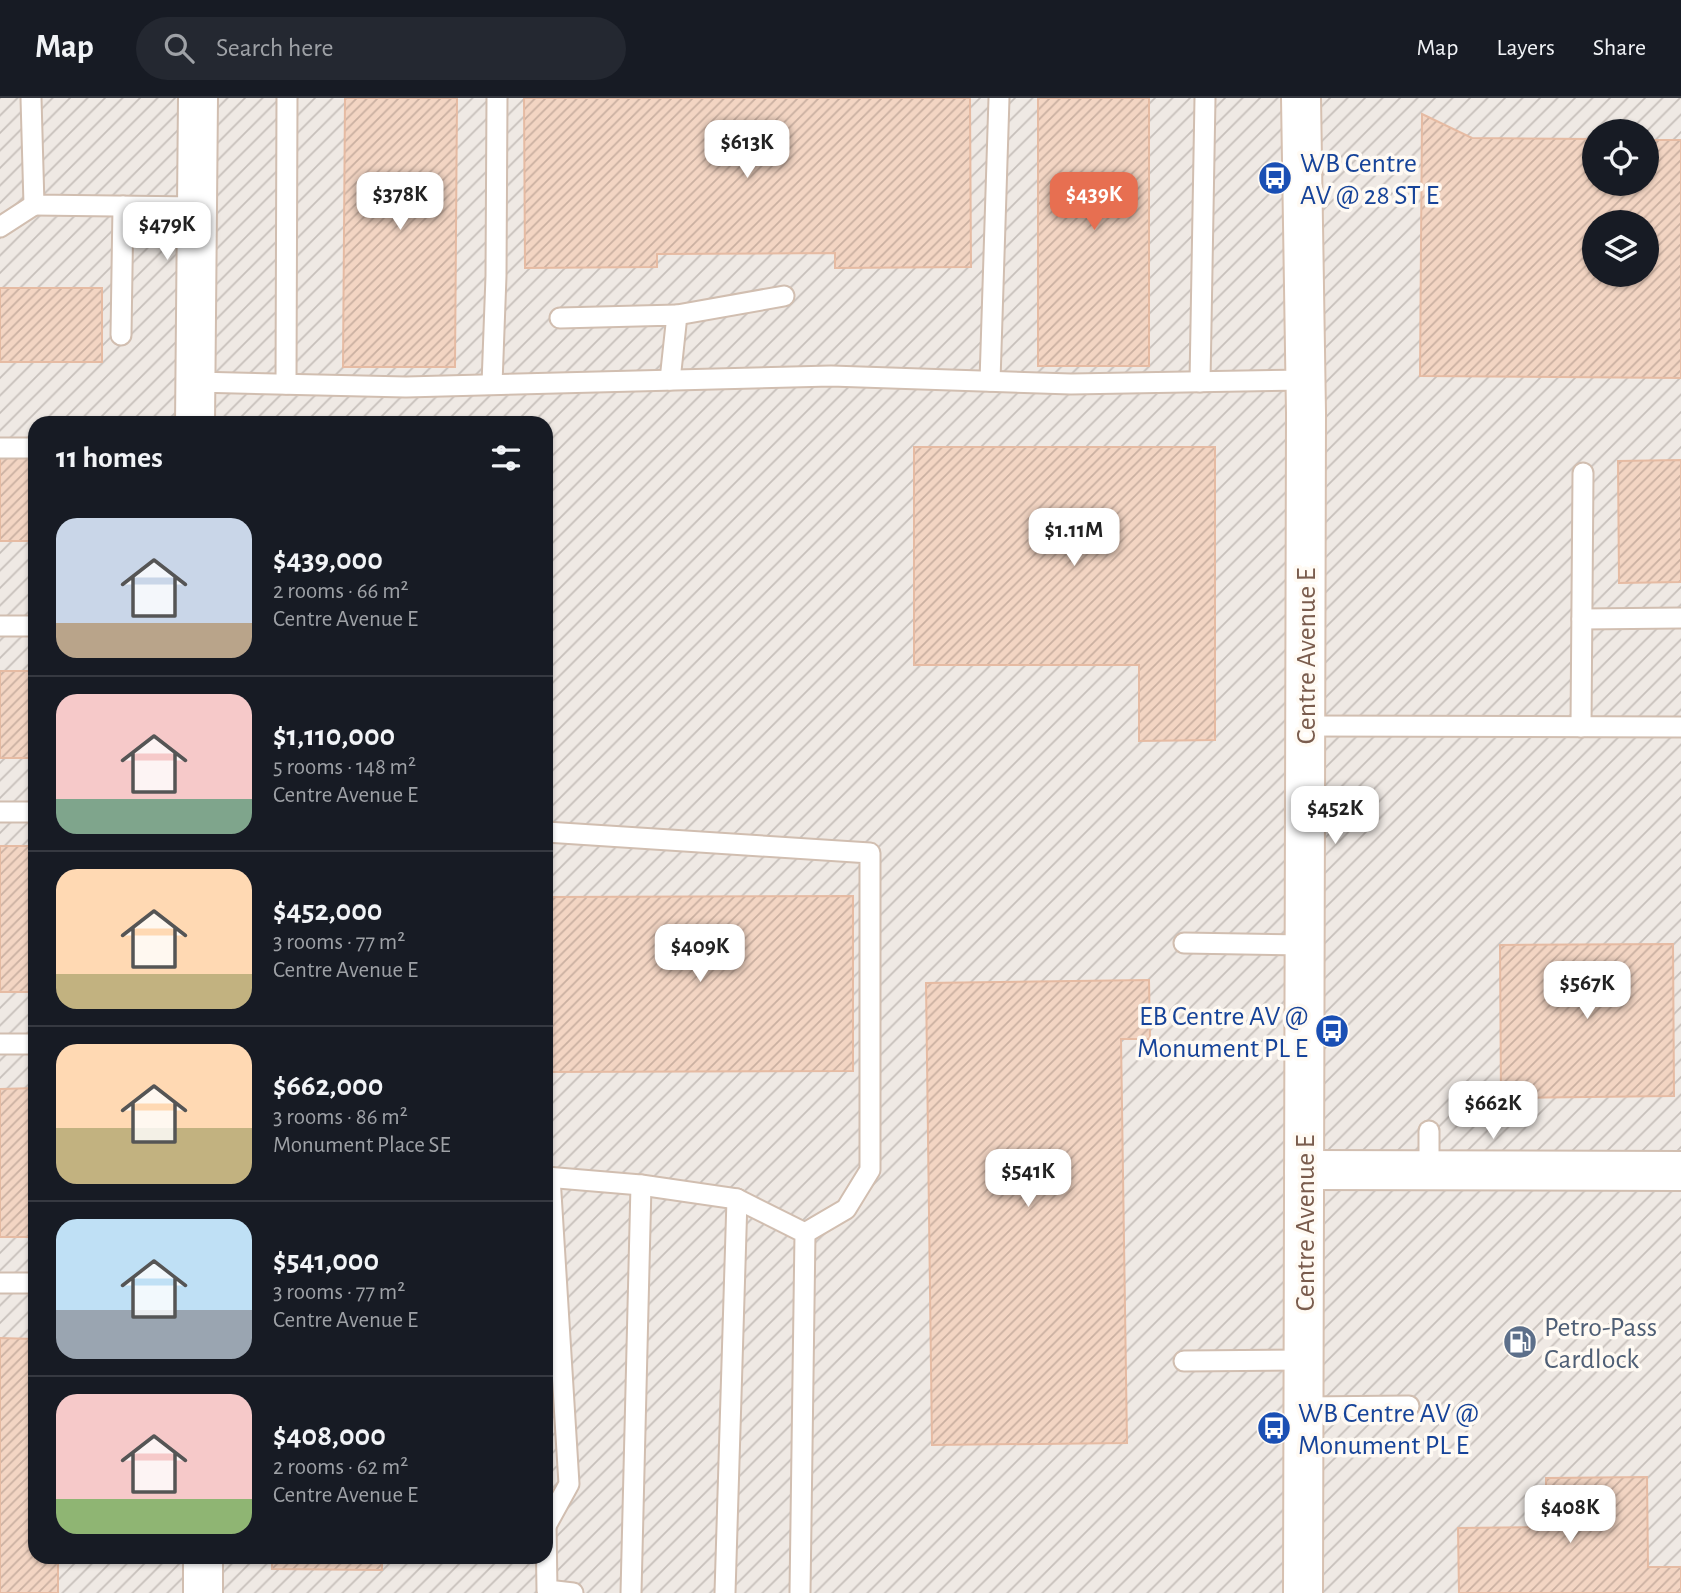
<!DOCTYPE html>
<meta charset="utf-8">
<style>
:root{--surface:#171b24;--page:#242831;--text:#f1f3f6;--muted:#9ea1a6;--line:#363941;--accent:#e76f51}
body{margin:0;font-family:"Alegreya Sans",sans-serif;background:var(--page);color:var(--text);height:100vh;display:flex;flex-direction:column;font-size:26px;white-space:nowrap}
*{box-sizing:border-box;margin:0}
p{font-size:23px;color:var(--muted)}
.icon{flex:none;width:38px;height:38px;fill:none;stroke:currentColor;stroke-width:2;stroke-linecap:round;stroke-linejoin:round}
.map{position:relative;flex:1;overflow:hidden}
.panel{position:absolute;left:28px;top:318px;width:525px;height:1148px;display:flex;flex-direction:column;background:var(--surface);border-radius:21px;box-shadow:0 2px 5px #0004}
.panel>*{flex:none}
.controls{position:absolute;left:1582px;top:21px;display:grid;gap:14px}
.controls a{display:grid;place-items:center;width:77px;height:77px;border-radius:50%;background:var(--surface);box-shadow:0 2px 5px #0004;font-size:35px}
.price{position:absolute;translate:-50% -60px;padding:0 16px;border-radius:14px;background:#fff;color:#222;font-size:23px;line-height:46px;filter:drop-shadow(0 2px 4px #0008)}
.price::after{content:'';position:absolute;left:50%;top:42px;width:21px;height:16px;margin-left:-10px;background:inherit;clip-path:polygon(0 0,100% 0,50% 100%)}
.price.active{background:var(--accent);color:#fff}
ul{padding:0;list-style:none}
li{display:flex;align-items:center;gap:21px;height:175px;padding:0 28px}
li+li{border-top:2px solid var(--line)}
li span{display:grid;place-items:center;flex:none;width:196px;height:140px;border-radius:21px;color:#555}
li>.icon{margin-inline-start:auto}
span .icon{width:84px;height:84px;fill:#fffc;stroke-width:1}
li b{font-size:30px}
h2{display:flex;justify-content:space-between;align-items:center;height:84px;padding:0 28px;font-size:30px}
header{display:flex;align-items:center;gap:42px;box-sizing:border-box;height:98px;padding:0 35px;background:var(--surface);border-bottom:2px solid var(--line)}
header strong{font-size:33px}
nav{display:flex;gap:38px;margin-inline-start:auto;font-size:24px}
.search{width:490px;height:63px;background:var(--page);display:flex;align-items:center;gap:18px;box-sizing:border-box;padding:0 24px;border-radius:38px;color:var(--muted);font-size:26px}
.map>svg:first-child{display:block}
</style>
<header>
<strong>Map</strong>
<div class="search"><svg class="icon" aria-label="search" viewBox="0 0 24 24"><circle cx="10" cy="10" r="6"/><path d="M15 15l6 6"/></svg>Search here</div>
<nav><a>Map</a><a>Layers</a><a>Share</a></nav>
</header>
<div class="map">
<svg width="1681" height="1495" viewBox="0 0 1681 1495">
<defs>
<pattern id="industrial-furrows" width="10" height="10" patternUnits="userSpaceOnUse" patternTransform="scale(1.75)"><rect width="10" height="10" fill="#efe9e4"/><path d="M-1 1l2-2M0 10L10 0M9 11l2-2" fill="none" stroke="#c7c0bb"/></pattern>
<pattern id="building-hatch" width="6" height="6" patternUnits="userSpaceOnUse" patternTransform="scale(1.75)"><rect width="6" height="6" fill="#f3d5c3"/><path d="M-1 1l2-2M0 6l6-6M5 7l2-2" fill="none" stroke="#cab0a1"/></pattern>
</defs>
<rect width="100%" height="100%" fill="#fdf6ec"/>
<path fill="url(#industrial-furrows)" fill-rule="evenodd" d="M 0,0 L 1681,0 L 1681,1495 L 0,1495 ZM 1594,33 L 1647,33 L 1647,86 L 1594,86 ZM 1594,124 L 1647,124 L 1647,177 L 1594,177 ZM 35,326 L 546,326 L 546,1460 L 35,1460 Z"/>
<g fill="url(#building-hatch)" stroke="#e6bba3" stroke-width="2" fill-rule="evenodd">
<path d="M 345,0 L 457,0 L 455,269 L 343,269 Z"/>
<path d="M 524,0 L 970,0 L 971,169 L 835,170 L 835,155 L 657,156 L 657,169 L 525,170 Z"/>
<rect x="1038" y="0" width="111" height="268"/>
<path d="M 1422,16 L 1472,40 L 1594,41 L 1594,86 L 1647,86 L 1647,42 L 1681,42 L 1681,280 L 1420,278 ZM 1594,124 L 1647,124 L 1647,177 L 1594,177 Z"/>
<rect x="0" y="190" width="102" height="74"/>
<path d="M 914,349 L 1215,349 L 1215,642 L 1139,643 L 1139,567 L 914,567 Z"/>
<rect x="0" y="360" width="35" height="83"/>
<path d="M 1681,362 L 1681,484 L 1619,485 L 1618,363 Z"/>
<rect x="0" y="573" width="35" height="87"/>
<rect x="0" y="748" width="35" height="146"/>
<path d="M 853,798 L 853,973 L 546,974 L 546,799 Z"/>
<path d="M 1673,846 L 1674,998 L 1501,1000 L 1500,847 Z"/>
<path d="M 1149,882 L 1150,941 L 1121,941 L 1127,1345 L 932,1347 L 926,885 Z"/>
<path d="M 35,990 L 35,1139 L 0,1139 L 0,991 Z"/>
<path d="M 0,1240 L 35,1241 L 35,1460 L 58,1460 L 58,1495 L 0,1495 Z"/>
<path d="M 1647,1379 L 1648,1469 L 1681,1469 L 1681,1495 L 1459,1495 L 1458,1430 L 1546,1429 L 1546,1380 Z"/>
<path d="M 272,1460 L 382,1460 L 382,1472 L 272,1471 Z"/>
</g>
<g fill="none" stroke-linecap="round" stroke-linejoin="round">
<g stroke="#d1beb0" stroke-width="23">
<g id="lane">
<path d="M 31,0 L 34,107 L 197,109"/>
<path d="M 0,129 L 34,107"/>
<path d="M 677,217 L 784,198"/>
<path d="M 560,220 L 677,217 L 670,282"/>
<path d="M 121,237 L 123,108"/>
<path d="M 990,283 L 999,0"/>
<path d="M 195,284 L 406,289 L 831,278 L 1071,286 L 1306,282"/>
<path d="M 1200,284 L 1205,0"/>
<path d="M 286,286 L 287,0"/>
<path d="M 492,286 L 496,178 L 497,0"/>
<path d="M 0,350 L 35,350"/>
<path d="M 1582,521 L 1681,520"/>
<path d="M 0,528 L 35,528"/>
<path d="M 1305,628 L 1681,629"/>
<path d="M 1581,629 L 1583,375"/>
<path d="M 0,714 L 35,714"/>
<path d="M 546,734 L 870,755 L 870,1072 L 846,1111 L 805,1135"/>
<path d="M 1184,845 L 1305,847"/>
<path d="M 0,946 L 35,946"/>
<path d="M 1429,1033 L 1429,1072"/>
<path d="M 546,1079 L 641,1087 L 737,1101 L 805,1135 L 800,1495"/>
<path d="M 0,1185 L 35,1185"/>
<path d="M 1184,1263 L 1303,1262"/>
<path d="M 1303,1309 L 1409,1308"/>
<path d="M 546,1426 L 547,1492 L 573,1495"/>
<path d="M 547,1426 L 569,1386 L 550,1079"/>
<path d="M 631,1495 L 641,1087"/>
<path d="M 725,1495 L 737,1101"/>
</g>
</g>
<g stroke="#d1beb0" stroke-width="42">
<g id="street">
<path d="M 195,326 L 198,0"/>
<path d="M 1304,1072 L 1681,1073"/>
<path d="M 203,1460 L 203,1495"/>
</g>
</g>
<g stroke="#d6c0b0" stroke-width="42">
<path id="secondary" d="M 1301,0 L 1306,315 L 1303,1495"/>
</g>
<use href="#lane" stroke="#fff" stroke-width="19"/>
<use href="#street" stroke="#fff" stroke-width="38"/>
<use href="#secondary" stroke="#fff" stroke-width="38"/>
</g>
<defs>
<g id="bus-disc" transform="scale(1.75)"><circle r="9.5" fill="#1a4fb4" stroke="#fffaf3"/><path d="M-5-6H5V4H4V6H2V4H-2V6H-4V4H-5ZM-3.5-4V0h7V-4ZM-3.5 1.2v1.5H-2V1.2ZM2 1.2v1.5H3.5V1.2Z" fill="#fff"/></g>
<g id="fuel-disc" transform="scale(1.75)"><circle r="9.5" fill="#5c6f8a" stroke="#fffaf3"/><path d="M-5.5-6h7V0h2V4h1.3V-2.5L3-4.5l.8-.8L6-3V5H2.5V1h-1V6h-7ZM-4.2-4.7v3.2H.2V-4.7Z" fill="#fff"/></g>
</defs>
<g fill-rule="evenodd">
<use href="#bus-disc" x="1275" y="80"/>
<use href="#bus-disc" x="1332" y="933"/>
<use href="#fuel-disc" x="1520" y="1244"/>
<use href="#bus-disc" x="1274" y="1330"/>
</g>
<g text-anchor="middle" stroke-width="7" stroke-linejoin="round" paint-order="stroke">
<g font-size="28" fill="#164399" stroke="#fffaf3" text-anchor="start">
<text x="1300" y="74">WB Centre<tspan x="1300" dy="32">AV @ 28 ST E</tspan></text>
<text x="1308" y="927" text-anchor="end">EB Centre AV @<tspan x="1308" dy="32">Monument PL E</tspan></text>
<text x="1298" y="1324">WB Centre AV @<tspan x="1298" dy="32">Monument PL E</tspan></text>
</g>
<g font-size="28" fill="#7a5c4d" stroke="#fffaf3">
<text transform="translate(1305 558) rotate(-90)" y="10">Centre Avenue E</text>
<text transform="translate(1304 1125) rotate(-90)" y="10">Centre Avenue E</text>
</g>
<g font-size="28" fill="#4e5e75" stroke="#fffaf3" text-anchor="start">
<text x="1544" y="1238">Petro-Pass<tspan x="1544" dy="32">Cardlock</tspan></text>
</g>
</g>
</svg>
<div class="controls">
<a><svg class="icon" aria-label="locate" viewBox="0 0 24 24"><circle cx="12" cy="12" r="6"/><path d="M12 2v4M12 18v4M2 12h4M18 12h4"/></svg></a>
<a><svg class="icon" aria-label="layers" viewBox="0 0 24 24"><path d="M12 4l9 5-9 5-9-5zM3 14l9 5 9-5"/></svg></a>
</div>
<b class="price" style="left:747px;top:82px">$613K</b>
<b class="price" style="left:400px;top:134px">$378K</b>
<b class="price active" style="left:1094px;top:134px">$439K</b>
<b class="price" style="left:167px;top:164px">$479K</b>
<b class="price" style="left:1074px;top:470px">$1.11M</b>
<b class="price" style="left:1335px;top:748px">$452K</b>
<b class="price" style="left:700px;top:886px">$409K</b>
<b class="price" style="left:1587px;top:923px">$567K</b>
<b class="price" style="left:1493px;top:1043px">$662K</b>
<b class="price" style="left:1028px;top:1111px">$541K</b>
<b class="price" style="left:1570px;top:1447px">$408K</b>
<section class="panel">
<h2>11 homes<svg class="icon" aria-label="filters" viewBox="0 0 24 24"><path d="M4 7h16M4 17h16"/><circle cx="9" cy="7" r="2"/><circle cx="15" cy="17" r="2"/></svg></h2>
<ul>
<li><span style="background:linear-gradient(#c9d6e8 75%,#b9a48a 0)"><svg class="icon" aria-label="home" viewBox="0 0 24 24"><path d="M3 11l9-7 9 7M6 9v11h12V9"/></svg></span><div><b>$439,000</b><p>2 rooms · 66 m²</p><p>Centre Avenue E</p></div></li>
<li><span style="background:linear-gradient(#f6c9c9 75%,#7fa58c 0)"><svg class="icon" aria-label="home" viewBox="0 0 24 24"><path d="M3 11l9-7 9 7M6 9v11h12V9"/></svg></span><div><b>$1,110,000</b><p>5 rooms · 148 m²</p><p>Centre Avenue E</p></div></li>
<li><span style="background:linear-gradient(#ffd9b3 75%,#c2b280 0)"><svg class="icon" aria-label="home" viewBox="0 0 24 24"><path d="M3 11l9-7 9 7M6 9v11h12V9"/></svg></span><div><b>$452,000</b><p>3 rooms · 77 m²</p><p>Centre Avenue E</p></div></li>
<li><span style="background:linear-gradient(#ffd9b3 60%,#c2b280 0)"><svg class="icon" aria-label="home" viewBox="0 0 24 24"><path d="M3 11l9-7 9 7M6 9v11h12V9"/></svg></span><div><b>$662,000</b><p>3 rooms · 86 m²</p><p>Monument Place SE</p></div></li>
<li><span style="background:linear-gradient(#bfe0f5 65%,#9aa5b1 0)"><svg class="icon" aria-label="home" viewBox="0 0 24 24"><path d="M3 11l9-7 9 7M6 9v11h12V9"/></svg></span><div><b>$541,000</b><p>3 rooms · 77 m²</p><p>Centre Avenue E</p></div></li>
<li><span style="background:linear-gradient(#f6c9c9 75%,#8fb573 0)"><svg class="icon" aria-label="home" viewBox="0 0 24 24"><path d="M3 11l9-7 9 7M6 9v11h12V9"/></svg></span><div><b>$408,000</b><p>2 rooms · 62 m²</p><p>Centre Avenue E</p></div></li>
</ul>
</section>
</div>
